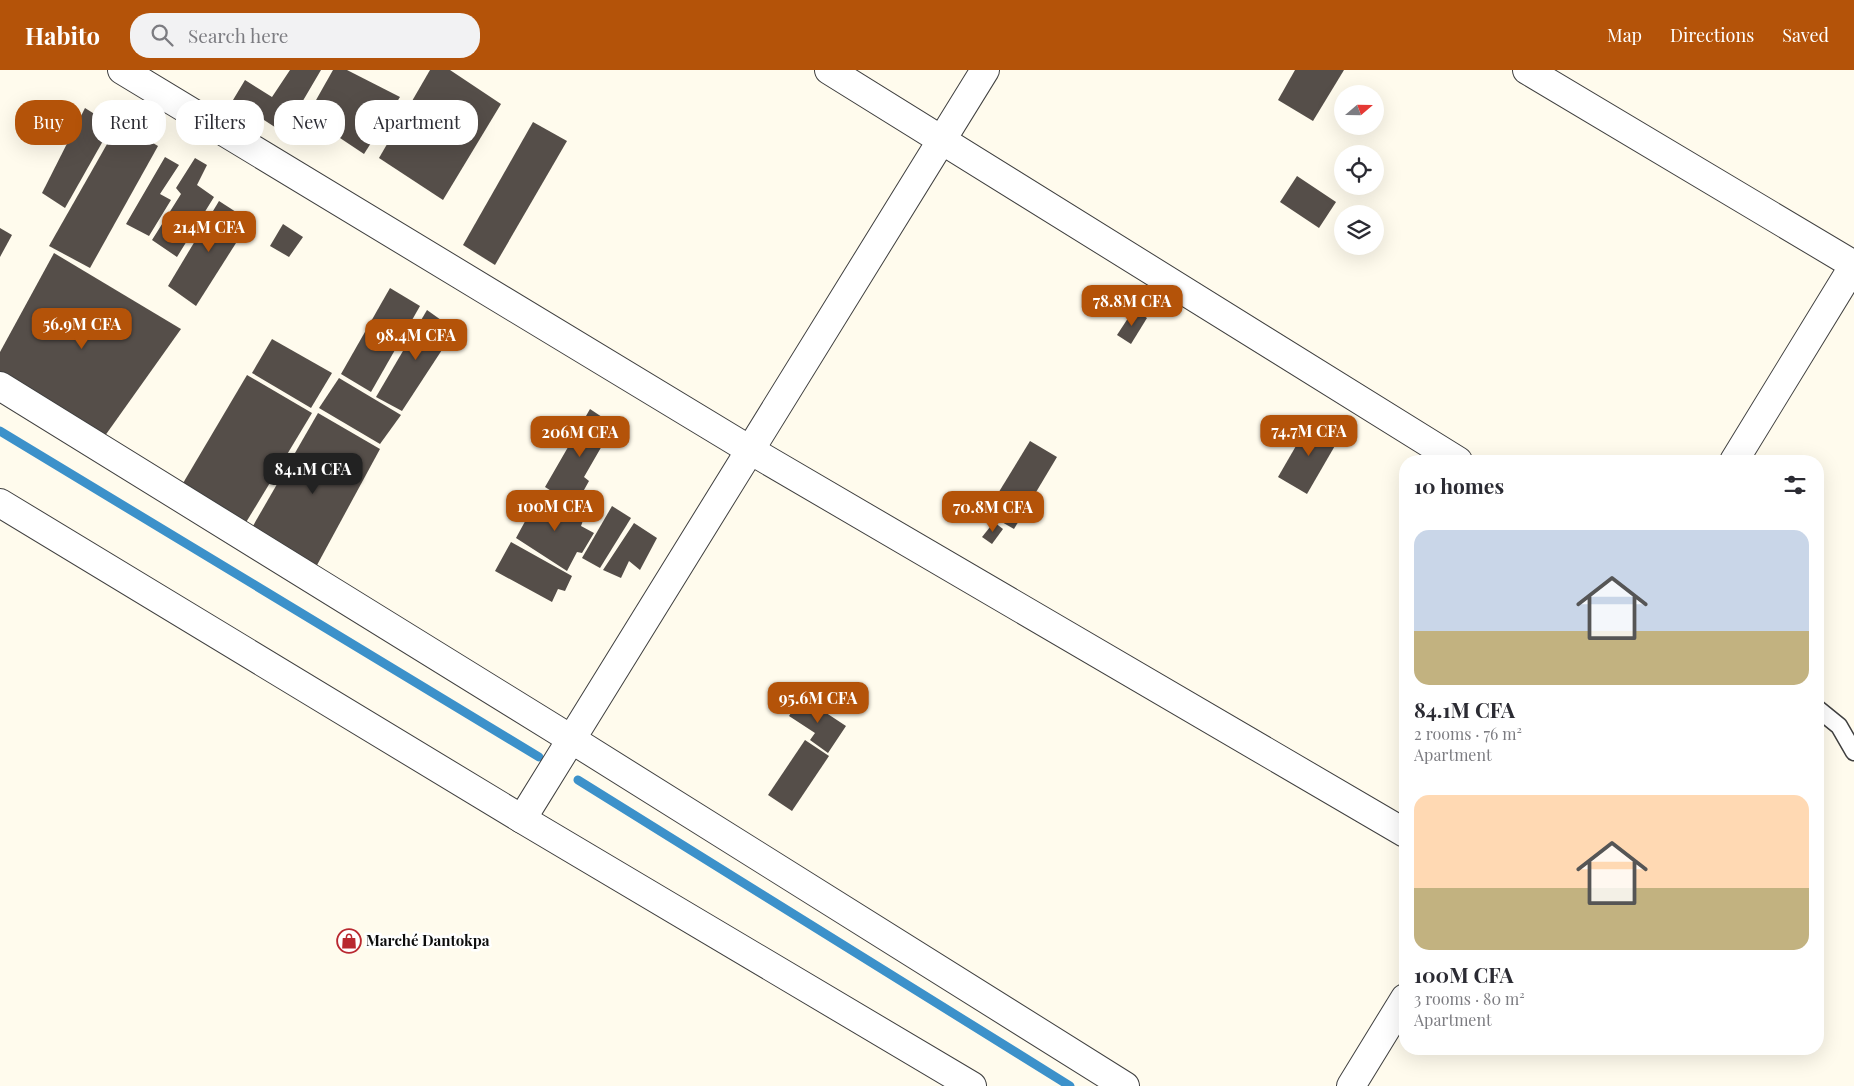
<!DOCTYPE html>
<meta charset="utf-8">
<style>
:root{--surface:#fff;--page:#f2f2f3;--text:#2b2b33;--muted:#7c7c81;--accent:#b45309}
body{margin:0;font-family:"Playfair Display",serif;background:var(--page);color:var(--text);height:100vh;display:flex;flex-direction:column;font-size:19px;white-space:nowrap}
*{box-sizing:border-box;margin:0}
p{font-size:16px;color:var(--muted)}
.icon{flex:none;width:28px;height:28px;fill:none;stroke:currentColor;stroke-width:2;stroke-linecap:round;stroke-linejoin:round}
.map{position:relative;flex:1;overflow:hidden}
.panel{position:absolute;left:1399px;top:385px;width:425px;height:600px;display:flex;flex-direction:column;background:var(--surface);border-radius:20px;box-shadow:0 5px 20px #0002}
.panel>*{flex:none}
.banner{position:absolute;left:15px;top:30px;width:475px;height:45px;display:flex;gap:10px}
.needle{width:32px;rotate:70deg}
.tools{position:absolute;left:1334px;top:15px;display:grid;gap:10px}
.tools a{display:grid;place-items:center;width:50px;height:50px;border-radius:50%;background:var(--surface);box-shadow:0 5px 20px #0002;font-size:25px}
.price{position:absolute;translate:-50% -42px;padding:0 11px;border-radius:10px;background:var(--accent);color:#fff;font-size:16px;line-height:32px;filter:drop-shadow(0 1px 2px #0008)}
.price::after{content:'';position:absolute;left:50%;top:30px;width:15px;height:11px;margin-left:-8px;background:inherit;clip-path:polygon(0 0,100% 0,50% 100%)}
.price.active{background:#222;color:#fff}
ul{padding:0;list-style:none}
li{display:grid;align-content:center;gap:10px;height:265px;padding:0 15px}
li span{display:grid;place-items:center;height:155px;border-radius:15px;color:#555}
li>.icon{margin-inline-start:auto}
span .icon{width:90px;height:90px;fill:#fffc;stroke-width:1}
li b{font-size:21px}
h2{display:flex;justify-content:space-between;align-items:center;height:60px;padding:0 15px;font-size:21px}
.chip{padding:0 18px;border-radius:20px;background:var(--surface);box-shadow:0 5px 20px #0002;font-size:18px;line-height:45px}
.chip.active{background:var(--accent);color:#fff}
header{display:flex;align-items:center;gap:30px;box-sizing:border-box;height:70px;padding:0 25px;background:var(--accent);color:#fff}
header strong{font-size:24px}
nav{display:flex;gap:28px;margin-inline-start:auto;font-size:18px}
.search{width:350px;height:45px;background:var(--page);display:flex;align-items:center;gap:12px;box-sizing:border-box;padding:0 18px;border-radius:20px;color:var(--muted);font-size:19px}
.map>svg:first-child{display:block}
</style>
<header>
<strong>Habito</strong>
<div class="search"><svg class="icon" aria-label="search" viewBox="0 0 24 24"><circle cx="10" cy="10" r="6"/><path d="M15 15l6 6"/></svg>Search here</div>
<nav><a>Map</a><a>Directions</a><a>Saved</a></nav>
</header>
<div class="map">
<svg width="1854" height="1016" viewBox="0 0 1854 1016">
<rect width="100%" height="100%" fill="#fffbed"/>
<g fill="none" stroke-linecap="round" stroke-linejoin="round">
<g stroke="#3c91ca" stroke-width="9">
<path d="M 0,361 L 539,687"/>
<path d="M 578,710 L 1070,1016"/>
</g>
</g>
<g fill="#554e49">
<path d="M 290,0 L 321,0 L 284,63 L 233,30 L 245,10 L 272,27 Z"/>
<path d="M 333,0 L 347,0 L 400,27 L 364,84 L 307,46 Z"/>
<path d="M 430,0 L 450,0 L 501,34 L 443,130 L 379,88 Z"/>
<path d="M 1295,0 L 1344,0 L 1313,51 L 1278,30 Z"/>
<path d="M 85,38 L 112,55 L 65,138 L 42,123 Z"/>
<path d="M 533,52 L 567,71 L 495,195 L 463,175 Z"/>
<path d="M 119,53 L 158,76 L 90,198 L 49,176 Z"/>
<path d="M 165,87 L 179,95 L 160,124 L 171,130 L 149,166 L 126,154 Z"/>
<path d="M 195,88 L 207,95 L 197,115 L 214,127 L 177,187 L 152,170 L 181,124 L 176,118 Z"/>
<path d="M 1297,106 L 1336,132 L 1319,158 L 1280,132 Z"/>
<path d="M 219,131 L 250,151 L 196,236 L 168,216 Z"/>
<path d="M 283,154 L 303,167 L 289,187 L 270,176 Z"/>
<path d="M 0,158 L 12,165 L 0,187 Z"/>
<path d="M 54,183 L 181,259 L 97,377 L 0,316 L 0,282 Z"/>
<path d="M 390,218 L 420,236 L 371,322 L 341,304 Z"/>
<path d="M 1134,239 L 1147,248 L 1131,274 L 1117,265 Z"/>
<path d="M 427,240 L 455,260 L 402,341 L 376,327 Z"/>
<path d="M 272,269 L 332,303 L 311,338 L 252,303 Z"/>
<path d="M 247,305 L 312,343 L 239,464 L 176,425 Z"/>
<path d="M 339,308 L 401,345 L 380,374 L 319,338 Z"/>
<path d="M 590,339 L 614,355 L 584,407 L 589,411 L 575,436 L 545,417 Z"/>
<path d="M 318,343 L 380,379 L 310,508 L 246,468 Z"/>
<path d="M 1311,350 L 1340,367 L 1307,424 L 1278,407 Z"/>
<path d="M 1030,371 L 1057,387 L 1014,459 L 986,443 Z"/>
<path d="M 541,422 L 584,448 L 581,456 L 594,463 L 582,483 L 577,482 L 567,501 L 516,468 Z"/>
<path d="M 612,436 L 631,448 L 600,498 L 582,488 Z"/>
<path d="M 994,452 L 1003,459 L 992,474 L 982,467 Z"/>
<path d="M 634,453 L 657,468 L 640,500 L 629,491 L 621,508 L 603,500 Z"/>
<path d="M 511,472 L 572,506 L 565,521 L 558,519 L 552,532 L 495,501 Z"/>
<path d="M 802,627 L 846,656 L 828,683 L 810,670 L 815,663 L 789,646 Z"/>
<path d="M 805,670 L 829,686 L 792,741 L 768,725 Z"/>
</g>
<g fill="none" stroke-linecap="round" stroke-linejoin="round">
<g stroke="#404040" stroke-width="19">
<path id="service" d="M 1818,639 L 1839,656 L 1854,682"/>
</g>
<g stroke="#404040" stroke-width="30">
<g id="minor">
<path d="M 122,0 L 750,380 L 1405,763"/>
<path d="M 829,0 L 1458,391"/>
<path d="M 1527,0 L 1854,195 L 1734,391"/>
<path d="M 0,316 L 571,669 L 1125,1016"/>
<path d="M 0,433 L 522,749 L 972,1016"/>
<path d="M 522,749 L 985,0"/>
<path d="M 1351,1016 L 1405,928"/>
</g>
</g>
<use href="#service" stroke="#fff" stroke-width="16"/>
<use href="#minor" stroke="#fff" stroke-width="28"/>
</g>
<defs>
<g id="shop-ring" transform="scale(1.25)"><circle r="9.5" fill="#fff" stroke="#b92830" stroke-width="1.5"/><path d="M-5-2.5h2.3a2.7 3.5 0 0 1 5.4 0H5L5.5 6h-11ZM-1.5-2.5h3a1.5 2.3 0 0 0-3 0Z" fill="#b92830"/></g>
</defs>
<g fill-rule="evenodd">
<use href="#shop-ring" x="349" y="871"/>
</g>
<g text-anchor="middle" stroke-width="5" stroke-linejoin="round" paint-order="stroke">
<g font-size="15" font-weight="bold" fill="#0d0d0d" stroke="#fff" text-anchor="start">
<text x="366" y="876">Marché Dantokpa</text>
</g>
</g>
</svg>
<div class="tools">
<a><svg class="needle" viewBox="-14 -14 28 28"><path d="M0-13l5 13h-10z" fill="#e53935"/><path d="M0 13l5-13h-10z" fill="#7c7c81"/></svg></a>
<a><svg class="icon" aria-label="locate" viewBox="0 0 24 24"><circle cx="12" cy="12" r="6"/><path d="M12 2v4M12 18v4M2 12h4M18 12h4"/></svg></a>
<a><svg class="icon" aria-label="layers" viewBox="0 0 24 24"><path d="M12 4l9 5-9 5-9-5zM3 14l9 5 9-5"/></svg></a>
</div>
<b class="price" style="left:209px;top:183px">214M CFA</b>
<b class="price" style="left:1132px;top:257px">78.8M CFA</b>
<b class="price" style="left:82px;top:280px">56.9M CFA</b>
<b class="price" style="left:416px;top:291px">98.4M CFA</b>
<b class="price" style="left:1309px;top:387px">74.7M CFA</b>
<b class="price" style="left:580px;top:388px">206M CFA</b>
<b class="price active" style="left:313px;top:425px">84.1M CFA</b>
<b class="price" style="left:555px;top:462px">100M CFA</b>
<b class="price" style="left:993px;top:463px">70.8M CFA</b>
<b class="price" style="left:818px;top:654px">95.6M CFA</b>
<div class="banner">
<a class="chip active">Buy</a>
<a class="chip">Rent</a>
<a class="chip">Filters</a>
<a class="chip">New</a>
<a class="chip">Apartment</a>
</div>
<section class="panel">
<h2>10 homes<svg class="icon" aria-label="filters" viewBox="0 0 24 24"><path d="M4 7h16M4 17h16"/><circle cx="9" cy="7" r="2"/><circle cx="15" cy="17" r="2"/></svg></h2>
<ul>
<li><span style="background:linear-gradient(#c9d6e8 65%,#c2b280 0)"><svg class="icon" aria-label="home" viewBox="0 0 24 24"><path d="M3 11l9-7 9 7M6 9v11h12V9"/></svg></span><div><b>84.1M CFA</b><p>2 rooms · 76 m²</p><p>Apartment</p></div></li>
<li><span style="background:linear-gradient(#ffd9b3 60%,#c2b280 0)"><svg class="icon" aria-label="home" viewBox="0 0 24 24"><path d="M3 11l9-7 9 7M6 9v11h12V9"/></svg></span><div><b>100M CFA</b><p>3 rooms · 80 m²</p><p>Apartment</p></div></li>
</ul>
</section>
</div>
